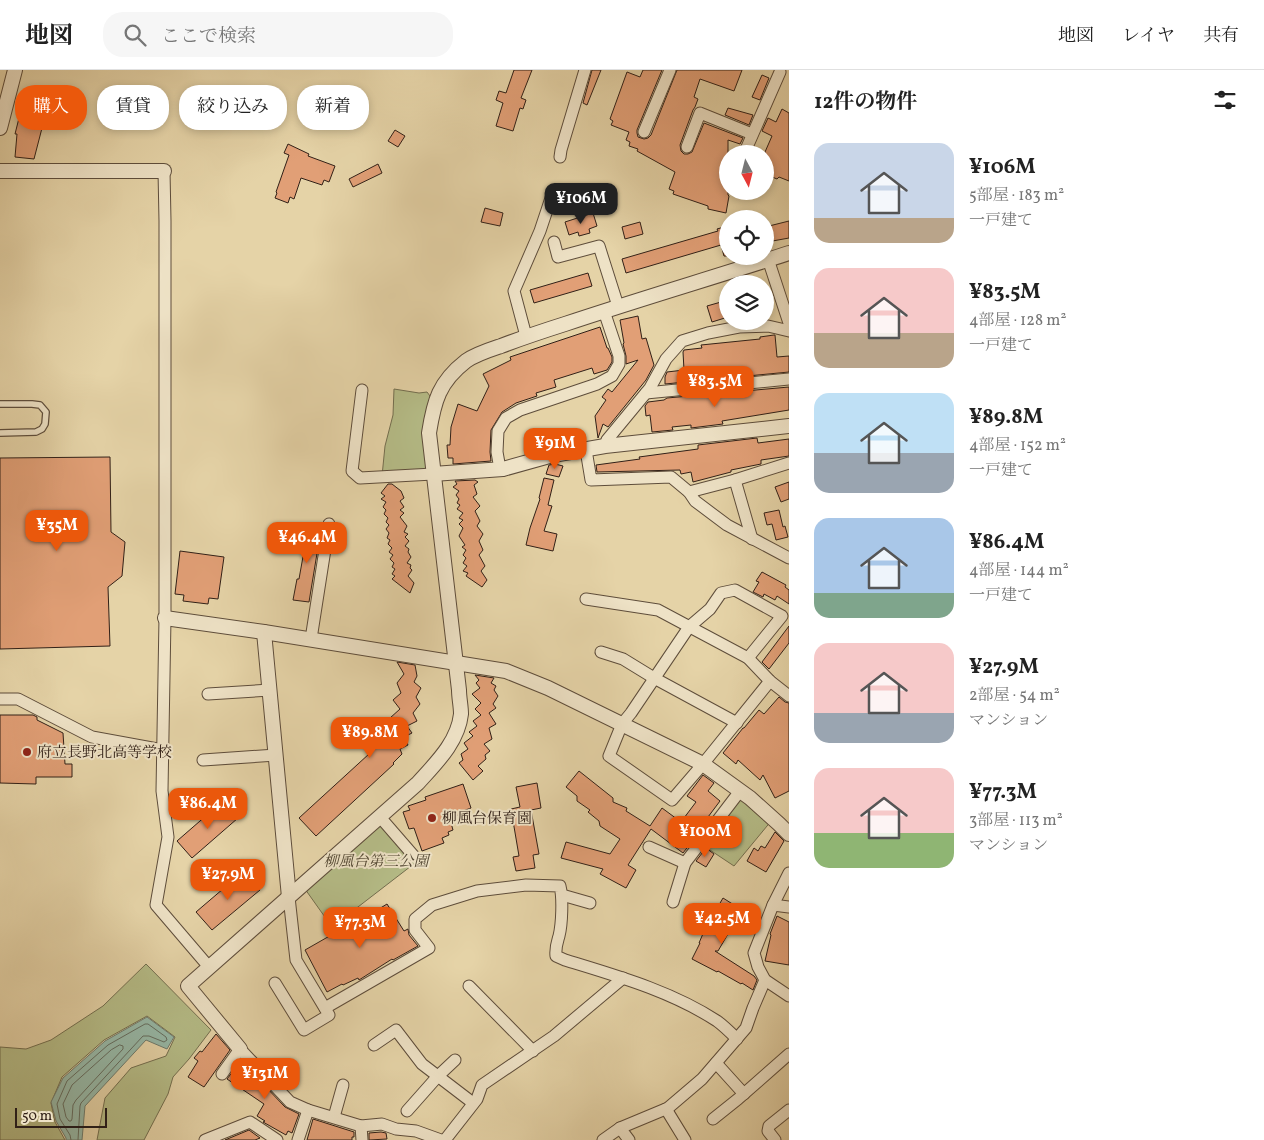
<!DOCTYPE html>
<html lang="ja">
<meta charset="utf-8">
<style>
:root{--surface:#fff;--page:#f6f6f6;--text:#222;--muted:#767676;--line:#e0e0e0;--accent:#ea580c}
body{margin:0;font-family:Vollkorn,"Noto Serif JP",serif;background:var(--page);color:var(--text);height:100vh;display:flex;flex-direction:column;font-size:19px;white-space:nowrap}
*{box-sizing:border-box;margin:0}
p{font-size:16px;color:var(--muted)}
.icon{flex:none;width:28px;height:28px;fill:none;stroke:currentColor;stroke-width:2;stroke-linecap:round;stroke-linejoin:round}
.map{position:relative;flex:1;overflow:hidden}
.details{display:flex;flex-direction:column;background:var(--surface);width:475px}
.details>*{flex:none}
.hud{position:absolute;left:15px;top:15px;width:475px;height:45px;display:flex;gap:10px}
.needle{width:32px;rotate:173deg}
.controls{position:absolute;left:719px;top:75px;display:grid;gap:10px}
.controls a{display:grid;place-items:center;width:55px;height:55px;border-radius:50%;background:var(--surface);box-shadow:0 2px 8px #0003;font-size:25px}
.scale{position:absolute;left:15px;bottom:12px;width:92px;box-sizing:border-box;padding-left:5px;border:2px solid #312017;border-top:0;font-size:14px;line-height:18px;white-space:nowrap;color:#312017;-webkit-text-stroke:4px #eee2c6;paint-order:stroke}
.price{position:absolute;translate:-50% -42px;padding:0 11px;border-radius:10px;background:var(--accent);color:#fff;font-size:16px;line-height:32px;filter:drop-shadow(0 1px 2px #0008)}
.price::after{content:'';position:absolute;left:50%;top:30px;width:15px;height:11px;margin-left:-8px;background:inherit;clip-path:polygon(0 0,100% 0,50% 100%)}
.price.active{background:#222;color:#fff}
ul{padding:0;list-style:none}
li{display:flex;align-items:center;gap:15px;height:125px;padding:0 25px}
li span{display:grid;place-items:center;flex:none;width:140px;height:100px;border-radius:15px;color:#555}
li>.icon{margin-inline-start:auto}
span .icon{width:60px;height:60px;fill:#fffc;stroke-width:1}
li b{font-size:21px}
h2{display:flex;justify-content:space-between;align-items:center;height:60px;padding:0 25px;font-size:21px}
.pill{padding:0 18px;border-radius:20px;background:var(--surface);box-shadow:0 2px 8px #0003;font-size:18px;line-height:45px}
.pill.active{background:var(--accent);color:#fff}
header{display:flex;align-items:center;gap:30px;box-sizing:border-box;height:70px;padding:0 25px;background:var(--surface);border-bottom:1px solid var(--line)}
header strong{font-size:24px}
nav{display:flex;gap:28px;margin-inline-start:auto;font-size:18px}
.search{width:350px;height:45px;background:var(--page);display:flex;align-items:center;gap:12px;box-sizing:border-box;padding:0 18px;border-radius:20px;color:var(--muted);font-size:19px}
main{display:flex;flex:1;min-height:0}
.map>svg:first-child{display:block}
</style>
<header>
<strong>地図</strong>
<div class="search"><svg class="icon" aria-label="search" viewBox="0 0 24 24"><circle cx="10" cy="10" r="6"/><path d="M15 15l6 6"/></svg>ここで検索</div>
<nav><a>地図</a><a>レイヤ</a><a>共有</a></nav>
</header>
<main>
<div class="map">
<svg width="789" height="1070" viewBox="0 0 789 1070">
<rect width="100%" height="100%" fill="#e5d3a7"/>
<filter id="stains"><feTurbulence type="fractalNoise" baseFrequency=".004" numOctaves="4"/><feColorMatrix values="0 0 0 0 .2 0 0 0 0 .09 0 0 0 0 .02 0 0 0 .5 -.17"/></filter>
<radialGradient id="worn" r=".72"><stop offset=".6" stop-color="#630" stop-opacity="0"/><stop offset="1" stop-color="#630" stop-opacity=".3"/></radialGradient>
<g fill="#b5bc87" stroke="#736e4f">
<path d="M 394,319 L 419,323 L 427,322 L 433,330 L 431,403 L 382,406 L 385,376 L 393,345 Z"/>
<path d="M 741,724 L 772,750 L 734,796 L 701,774 Z"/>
<path d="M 380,753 L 415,793 L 332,857 L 305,819 Z"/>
<path d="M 146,894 L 211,960 L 189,989 L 173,1007 L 168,1024 L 144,1070 L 97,1070 L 105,1028 L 131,998 L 166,986 L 175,967 L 147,946 L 104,970 L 62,1007 L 51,1033 L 55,1052 L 65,1070 L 0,1070 L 0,977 L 26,979 L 51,970 L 103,936 Z"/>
</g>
<path fill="#96b8a7" stroke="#6e7b6d" d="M 147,947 L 174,967 L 167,979 L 146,970 L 85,1036 L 82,1070 L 66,1070 L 66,1068 L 56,1051 L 51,1032 L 63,1008 L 105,971 Z"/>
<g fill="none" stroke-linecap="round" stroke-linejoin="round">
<g stroke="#646c5f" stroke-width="1">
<path d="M 120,975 L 123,976 L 123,979 L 76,1030 L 73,1035 L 72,1049 L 71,1051 L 69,1051 L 66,1047 L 63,1034 L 72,1015 L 111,980 Z"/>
<path d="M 71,1070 L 70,1065 L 60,1049 L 57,1034 L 67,1011 L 108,975 L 145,954 L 148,954 L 166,967 L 167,970 L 164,972 L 149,966 L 143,966 L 81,1033 L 80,1036 L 78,1070"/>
</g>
</g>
<g fill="#e19f76" stroke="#312017">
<path d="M 514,0 L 532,0 L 521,28 L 526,30 L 523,39 L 520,38 L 513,61 L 496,56 L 503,33 L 496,30 L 499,21 L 506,23 Z"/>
<path d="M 592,0 L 601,0 L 587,35 L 583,33 Z"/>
<path d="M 643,0 L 662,0 L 637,60 L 637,63 L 638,67 L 644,69 L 648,68 L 651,65 L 677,0 L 742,0 L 734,21 L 700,9 L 694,27 L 698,29 L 695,37 L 693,40 L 680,75 L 681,81 L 684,84 L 688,84 L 692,82 L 704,53 L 743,68 L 740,74 L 728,70 L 728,125 L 729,126 L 726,143 L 708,139 L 708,136 L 673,124 L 674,121 L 669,119 L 675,102 L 637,81 L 638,79 L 629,76 L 630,72 L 626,70 L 629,62 L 611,55 L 613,51 L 610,49 L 627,2 L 640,7 Z"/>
<path d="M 762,5 L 769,8 L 760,30 L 752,27 Z"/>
<path d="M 25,24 L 49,31 L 34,89 L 15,87 L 17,64 L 15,64 Z"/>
<path d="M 728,38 L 753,45 L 749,55 L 725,45 Z"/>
<path d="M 782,39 L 789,43 L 789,111 L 779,107 L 777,109 L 765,104 L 765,82 L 772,66 L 762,61 L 768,48 L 776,52 Z"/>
<path d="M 395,60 L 405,66 L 398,77 L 388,71 Z"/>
<path d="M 288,74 L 309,84 L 308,86 L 335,96 L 329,112 L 324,110 L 322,115 L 301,108 L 294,129 L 290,127 L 288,133 L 275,128 L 277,123 L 276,122 L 289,85 L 284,83 Z"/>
<path d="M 378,94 L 382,103 L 353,117 L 349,109 Z"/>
<path d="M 485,138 L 503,143 L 500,156 L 481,152 Z"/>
<path d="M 593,143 L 597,156 L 589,159 L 590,163 L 579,166 L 578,162 L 569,165 L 565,152 Z"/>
<path d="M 789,151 L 789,168 L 767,172 L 765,165 L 765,157 Z"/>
<path d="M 640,152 L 643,164 L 625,169 L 622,157 Z"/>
<path d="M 728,156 L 728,186 L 724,186 L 721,175 L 626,203 L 622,189 L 718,161 L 717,159 Z"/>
<path d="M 588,203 L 592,216 L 534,233 L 530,220 Z"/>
<path d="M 721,232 L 722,237 L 728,236 L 728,247 L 712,252 L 707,236 Z"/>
<path d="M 638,246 L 642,269 L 646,268 L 654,295 L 646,310 L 608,357 L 603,354 L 598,368 L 595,346 L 606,330 L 602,327 L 608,319 L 612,322 L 638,290 L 626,294 L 626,286 L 623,274 L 624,273 L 620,250 Z"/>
<path d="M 600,257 L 607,278 L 608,278 L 612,287 L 612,292 L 607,300 L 594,304 L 592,298 L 554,310 L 556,317 L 536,323 L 537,326 L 516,333 L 502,342 L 491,360 L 490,382 L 491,391 L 453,394 L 453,388 L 448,388 L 447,375 L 450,375 L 451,357 L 458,334 L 477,341 L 489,316 L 483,304 L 511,290 L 510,287 Z"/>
<path d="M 774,265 L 775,265 L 777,287 L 789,286 L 789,302 L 665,314 L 665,307 L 667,302 L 684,300 L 683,282 L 684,280 L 702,278 L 701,275 L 760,269 L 760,267 Z"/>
<path d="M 789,317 L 789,340 L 722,351 L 723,354 L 691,358 L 691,355 L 672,357 L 673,360 L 652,362 L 650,345 L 646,346 L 645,336 L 648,332 L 664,330 L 667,328 Z"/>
<path d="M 757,368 L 758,373 L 789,369 L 789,386 L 761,390 L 761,394 L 731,400 L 731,402 L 693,412 L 691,402 L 681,404 L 680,400 L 597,402 L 596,395 L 640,389 L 639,387 L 698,379 L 698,375 Z"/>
<path d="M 110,387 L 111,462 L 125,472 L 122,506 L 108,517 L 110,576 L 0,579 L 0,388 Z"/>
<path d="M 555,394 L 563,396 L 559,407 L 546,404 L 549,395 Z"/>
<path d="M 544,408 L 554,410 L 548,435 L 552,436 L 544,461 L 557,464 L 553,481 L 526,475 L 530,458 L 540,429 L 539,428 Z"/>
<path d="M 475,410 L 478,412 L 474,415 L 477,424 L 473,427 L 480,436 L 475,441 L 480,451 L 477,456 L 483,464 L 479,471 L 483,480 L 479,485 L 485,496 L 481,501 L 487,510 L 482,517 L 466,506 L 468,503 L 463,501 L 467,496 L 463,493 L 466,488 L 463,485 L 466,480 L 462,477 L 465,475 L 459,466 L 463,458 L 459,454 L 463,450 L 459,448 L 463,443 L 457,439 L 460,435 L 457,433 L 459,429 L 456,425 L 459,421 L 453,417 L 457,414 L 455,411 Z"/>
<path d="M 789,412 L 789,429 L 781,432 L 775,417 Z"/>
<path d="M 388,414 L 392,414 L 401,421 L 404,428 L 400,431 L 404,437 L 400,440 L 404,443 L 400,447 L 407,456 L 404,462 L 408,464 L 405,467 L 409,471 L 405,476 L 409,479 L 408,482 L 411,487 L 407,493 L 411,495 L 410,498 L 412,500 L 408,506 L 414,513 L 410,523 L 392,509 L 395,506 L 392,504 L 395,499 L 392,497 L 394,493 L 390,489 L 393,485 L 389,482 L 392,478 L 388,474 L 390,470 L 387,468 L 389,463 L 386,459 L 389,455 L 386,452 L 388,448 L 384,444 L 386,440 L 383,437 L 386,432 L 381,429 L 385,426 L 381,423 Z"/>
<path d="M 779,440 L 783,457 L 785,456 L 788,467 L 776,470 L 772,454 L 767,455 L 764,443 Z"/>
<path d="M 304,457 L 321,459 L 309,532 L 293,530 L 297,509 L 299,509 L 304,481 L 300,481 Z"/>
<path d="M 180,481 L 224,487 L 218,529 L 209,528 L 208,534 L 183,531 L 184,525 L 175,524 Z"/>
<path d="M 762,502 L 786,515 L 785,517 L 789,520 L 789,534 L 777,526 L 775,530 L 764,524 L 763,527 L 753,522 L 759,512 L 756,511 Z"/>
<path d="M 789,556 L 789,573 L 769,599 L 762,592 Z"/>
<path d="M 397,592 L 415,595 L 417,606 L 414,612 L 421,618 L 416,627 L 420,634 L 413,643 L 417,651 L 407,656 L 412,663 L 404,667 L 408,675 L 400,679 L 402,684 L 393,693 L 394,694 L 316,766 L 299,748 L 393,662 L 388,657 L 394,651 L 390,648 L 400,639 L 393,630 L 401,623 L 397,613 L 404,604 Z"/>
<path d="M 475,605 L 494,608 L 491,613 L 496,616 L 494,620 L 498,626 L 493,634 L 496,638 L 489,643 L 496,654 L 489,658 L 492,669 L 484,674 L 490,681 L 485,685 L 486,689 L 478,696 L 483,701 L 473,710 L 459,693 L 463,690 L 461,684 L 468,679 L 464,673 L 473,666 L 469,662 L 477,656 L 473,651 L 481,645 L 475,639 L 481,633 L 472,624 L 480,618 L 476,613 L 479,610 Z"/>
<path d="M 779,627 L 785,632 L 789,633 L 789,721 L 775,728 L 763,705 L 760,710 L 738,690 L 736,694 L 723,683 L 743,658 L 744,658 L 759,640 L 764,644 Z"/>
<path d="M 0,645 L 33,645 L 37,647 L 37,650 L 63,663 L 65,694 L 72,694 L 72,707 L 36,707 L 36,714 L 0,713 Z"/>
<path d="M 579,701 L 613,728 L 613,732 L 627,738 L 626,741 L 650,756 L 662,738 L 681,752 L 696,732 L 687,726 L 703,705 L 714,713 L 708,721 L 720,731 L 693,767 L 691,770 L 693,770 L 683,783 L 651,759 L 628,795 L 636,800 L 626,818 L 600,804 L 603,799 L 561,788 L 566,772 L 610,784 L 620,769 L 600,756 L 599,751 L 588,742 L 590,740 L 577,731 L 577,726 L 566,717 Z"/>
<path d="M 537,713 L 541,738 L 531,740 L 539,784 L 533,785 L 535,798 L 516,801 L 513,787 L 519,786 L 511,739 L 520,737 L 516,717 Z"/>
<path d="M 463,714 L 471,738 L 463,741 L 464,743 L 455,746 L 457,751 L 451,753 L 453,760 L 448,762 L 449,765 L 442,768 L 444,773 L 422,781 L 414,758 L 409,759 L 403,742 L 410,740 L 408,736 L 426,730 L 425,727 Z"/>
<path d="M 223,731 L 238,748 L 192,788 L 177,771 Z"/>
<path d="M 775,762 L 784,771 L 766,802 L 747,791 L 754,778 L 758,781 L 761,776 L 765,778 Z"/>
<path d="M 706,778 L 714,784 L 706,797 L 696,791 Z"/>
<path d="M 244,801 L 260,820 L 212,860 L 196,842 Z"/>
<path d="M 723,828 L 742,840 L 718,881 L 715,881 L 754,906 L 757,910 L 753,920 L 742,913 L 741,914 L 718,901 L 717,902 L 692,889 L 700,873 L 699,873 L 705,859 Z"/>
<path d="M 387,834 L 404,861 L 408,859 L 409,865 L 418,876 L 393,890 L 392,889 L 359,910 L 358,908 L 343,915 L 342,914 L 327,922 L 305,880 L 347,856 L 348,858 Z"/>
<path d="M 777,846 L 789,852 L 789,895 L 765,891 L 771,865 L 770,864 Z"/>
<path d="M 216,964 L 230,980 L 204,1017 L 188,1007 L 198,991 L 194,988 L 200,981 L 202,982 Z"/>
<path d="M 241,991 L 285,1037 L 299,1044 L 292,1063 L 288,1061 L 286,1065 L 263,1052 L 265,1051 L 257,1046 L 264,1034 L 227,1009 Z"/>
<path d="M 313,1049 L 354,1062 L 354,1067 L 352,1067 L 352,1070 L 307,1070 Z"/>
<path d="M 249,1060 L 260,1068 L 255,1070 L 225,1070 Z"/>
<path d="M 381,1062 L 386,1063 L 387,1069 L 369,1070 L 369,1063 Z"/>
</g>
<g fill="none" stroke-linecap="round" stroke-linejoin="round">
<g stroke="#5e4d3b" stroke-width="8">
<path id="service" d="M 0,334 L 32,334 L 40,335 L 46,342 L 45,354 L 42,359 L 36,362 L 0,363"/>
</g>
<g stroke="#5e4d3b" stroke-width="13">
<g id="minor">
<path d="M 644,62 L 670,0"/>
<path d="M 687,77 L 700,43 L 752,64"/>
<path d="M 744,84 L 780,2"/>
<path d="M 560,87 L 561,80 L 585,0"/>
<path d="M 164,101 L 165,151 L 165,548 L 162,721 L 168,767 L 156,835 L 209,897"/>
<path d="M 554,172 L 558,187 L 599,176 L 618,236"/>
<path d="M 768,189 L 789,253"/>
<path d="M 526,266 L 514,221 L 540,161 L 553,122"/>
<path d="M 362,320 L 352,401 L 360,408 L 433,404"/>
<path d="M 646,323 L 789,309"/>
<path d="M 605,376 L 607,370 L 650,318 L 666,289 L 682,271 L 708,263 L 739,257 L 768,256 L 789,261"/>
<path d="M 586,380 L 591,410 L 671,407 L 689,422 L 695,431 L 727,455 L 789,488"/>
<path d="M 500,399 L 497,382 L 498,361 L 506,348 L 520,340 L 597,314 L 612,306 L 619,294 L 619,286 L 604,241"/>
<path d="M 735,410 L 752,469"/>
<path d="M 689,422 L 735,410 L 789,393"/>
<path d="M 586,529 L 658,540 L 748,588 L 770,611 L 789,626"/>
<path d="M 311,569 L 329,454"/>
<path d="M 601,582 L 623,589 L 654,608 L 737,653"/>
<path d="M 748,588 L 782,546 L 735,520 L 721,523 L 710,539 L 689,557 L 631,643 L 622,654 L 609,686 L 672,730 L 703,694 L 770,611"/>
<path d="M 208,624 L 270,620"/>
<path d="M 0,629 L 18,629 L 92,667 L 163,680"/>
<path d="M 203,690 L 276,685"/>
<path d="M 380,747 L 413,785"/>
<path d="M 649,777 L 685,793"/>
<path d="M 789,803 L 773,835 L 754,883 L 758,897 L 765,910 L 789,926"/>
<path d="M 562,825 L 590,833"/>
<path d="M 673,832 L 685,793 L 740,721"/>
<path d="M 773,835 L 789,837"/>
<path d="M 275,913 L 304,960 L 329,945 L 296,890 L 289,827"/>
<path d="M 469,916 L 533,981"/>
<path d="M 325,938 L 429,878 L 415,860 L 415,849 L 432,835 L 477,821 L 526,815 L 560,816 C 563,828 562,854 559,866 C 557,873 555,878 556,886 L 565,890 C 617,906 671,921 717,951 C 724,956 731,963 737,969"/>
<path d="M 374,975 L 396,960 L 422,994 L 473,1033"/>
<path d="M 716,993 L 744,1024"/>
<path d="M 222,1004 L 240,979 L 290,1032 L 308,1040 L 361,1056 L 382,1054 L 396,1059 L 416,1061 L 441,1070"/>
<path d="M 666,1039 L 685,1070"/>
<path d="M 407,1041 L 438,1006 L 455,990"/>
<path d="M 334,1047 L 343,1015"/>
<path d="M 713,1049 L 738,1029 L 789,984"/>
<path d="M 361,1056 L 362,1070"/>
<path d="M 620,1058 L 629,1070"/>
<path d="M 205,1070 L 250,1052 L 277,1070"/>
<path d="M 298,1070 L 308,1040"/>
<path d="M 445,1070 L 477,1029 L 482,1015 L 554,966 L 623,908"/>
<path d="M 603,1070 L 620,1058 L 668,1038 L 702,1009 L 746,958 L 753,938 L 765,910"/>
<path d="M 775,1070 L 768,1061 L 769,1056 L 789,1040"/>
</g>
</g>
<g stroke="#5e4d3b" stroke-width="16">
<g id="tertiary">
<path d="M 0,58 L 15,0"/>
<path d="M 0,101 L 164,101"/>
<path d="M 433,404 L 503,399 L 553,385 L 605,376 L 789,356"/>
<path d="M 165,548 L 264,562 L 506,601 L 548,618 L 703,694 L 750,728 L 779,754 L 789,764"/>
<path d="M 264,562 L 289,827"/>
<path d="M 240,979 L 188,916 L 418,713 C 436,693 458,672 461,644 C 461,636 459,628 459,620 L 429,363 C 434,331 439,312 466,291 C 476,284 489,280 501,276 C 522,268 543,261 565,254 C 640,229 715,207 789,183"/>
</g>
</g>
<use href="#service" stroke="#eee2c6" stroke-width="5.5"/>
<use href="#minor" stroke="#eee2c6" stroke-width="11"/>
<use href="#tertiary" stroke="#eee2c6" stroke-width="14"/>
</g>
<g fill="#8f2418" stroke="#eee2c6" stroke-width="2">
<circle cx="27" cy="682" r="5"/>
<circle cx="432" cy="748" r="5"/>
</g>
<g text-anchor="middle" stroke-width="4" stroke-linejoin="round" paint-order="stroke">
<g font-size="15" fill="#312017" stroke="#eee2c6" text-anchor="start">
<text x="37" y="687">府立長野北高等学校</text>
<text x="442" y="753">柳風台保育園</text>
</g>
<g font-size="15" font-style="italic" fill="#524733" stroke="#eee2c6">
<text x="376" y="796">柳風台第三公園</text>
</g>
</g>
<rect width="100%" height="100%" filter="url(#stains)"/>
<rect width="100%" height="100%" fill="url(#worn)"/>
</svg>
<div class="controls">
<a><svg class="needle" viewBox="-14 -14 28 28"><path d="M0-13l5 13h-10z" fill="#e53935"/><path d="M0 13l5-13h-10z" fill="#767676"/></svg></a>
<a><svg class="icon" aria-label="locate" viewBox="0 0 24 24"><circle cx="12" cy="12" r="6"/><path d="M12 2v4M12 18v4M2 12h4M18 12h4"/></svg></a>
<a><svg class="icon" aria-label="layers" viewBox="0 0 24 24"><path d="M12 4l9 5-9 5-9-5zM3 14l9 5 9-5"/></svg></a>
</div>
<div class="scale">50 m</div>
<b class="price active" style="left:581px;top:155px">¥106M</b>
<b class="price" style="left:715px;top:338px">¥83.5M</b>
<b class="price" style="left:555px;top:400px">¥91M</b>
<b class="price" style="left:57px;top:482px">¥35M</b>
<b class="price" style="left:307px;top:494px">¥46.4M</b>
<b class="price" style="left:370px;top:689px">¥89.8M</b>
<b class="price" style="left:208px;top:760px">¥86.4M</b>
<b class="price" style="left:705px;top:788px">¥100M</b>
<b class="price" style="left:228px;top:831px">¥27.9M</b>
<b class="price" style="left:722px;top:875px">¥42.5M</b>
<b class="price" style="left:360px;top:879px">¥77.3M</b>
<b class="price" style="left:265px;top:1030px">¥131M</b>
<div class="hud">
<a class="pill active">購入</a>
<a class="pill">賃貸</a>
<a class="pill">絞り込み</a>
<a class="pill">新着</a>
</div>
</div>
<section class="details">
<h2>12件の物件<svg class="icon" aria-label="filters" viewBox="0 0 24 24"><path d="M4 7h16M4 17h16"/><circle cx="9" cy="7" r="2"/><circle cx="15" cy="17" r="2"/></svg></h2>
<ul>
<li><span style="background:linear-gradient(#c9d6e8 75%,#b9a48a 0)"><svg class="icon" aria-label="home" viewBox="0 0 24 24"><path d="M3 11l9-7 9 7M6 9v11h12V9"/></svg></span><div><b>¥106M</b><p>5部屋 · 183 m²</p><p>一戸建て</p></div></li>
<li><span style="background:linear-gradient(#f6c9c9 65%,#b9a48a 0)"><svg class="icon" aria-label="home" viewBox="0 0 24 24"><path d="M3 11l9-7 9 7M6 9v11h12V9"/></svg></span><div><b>¥83.5M</b><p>4部屋 · 128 m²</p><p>一戸建て</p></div></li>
<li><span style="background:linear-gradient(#bfe0f5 60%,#9aa5b1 0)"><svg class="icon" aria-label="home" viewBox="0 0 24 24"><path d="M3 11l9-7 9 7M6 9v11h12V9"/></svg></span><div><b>¥89.8M</b><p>4部屋 · 152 m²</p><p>一戸建て</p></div></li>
<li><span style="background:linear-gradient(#a9c7e8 75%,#7fa58c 0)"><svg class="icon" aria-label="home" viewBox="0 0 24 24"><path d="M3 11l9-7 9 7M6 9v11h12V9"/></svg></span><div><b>¥86.4M</b><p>4部屋 · 144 m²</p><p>一戸建て</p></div></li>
<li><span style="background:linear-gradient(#f6c9c9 70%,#9aa5b1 0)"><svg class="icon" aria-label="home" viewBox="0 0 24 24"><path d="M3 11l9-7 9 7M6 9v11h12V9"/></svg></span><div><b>¥27.9M</b><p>2部屋 · 54 m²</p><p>マンション</p></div></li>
<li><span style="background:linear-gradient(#f6c9c9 65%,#8fb573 0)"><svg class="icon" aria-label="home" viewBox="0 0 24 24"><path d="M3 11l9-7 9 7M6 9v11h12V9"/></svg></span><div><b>¥77.3M</b><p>3部屋 · 113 m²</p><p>マンション</p></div></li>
</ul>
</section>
</main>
